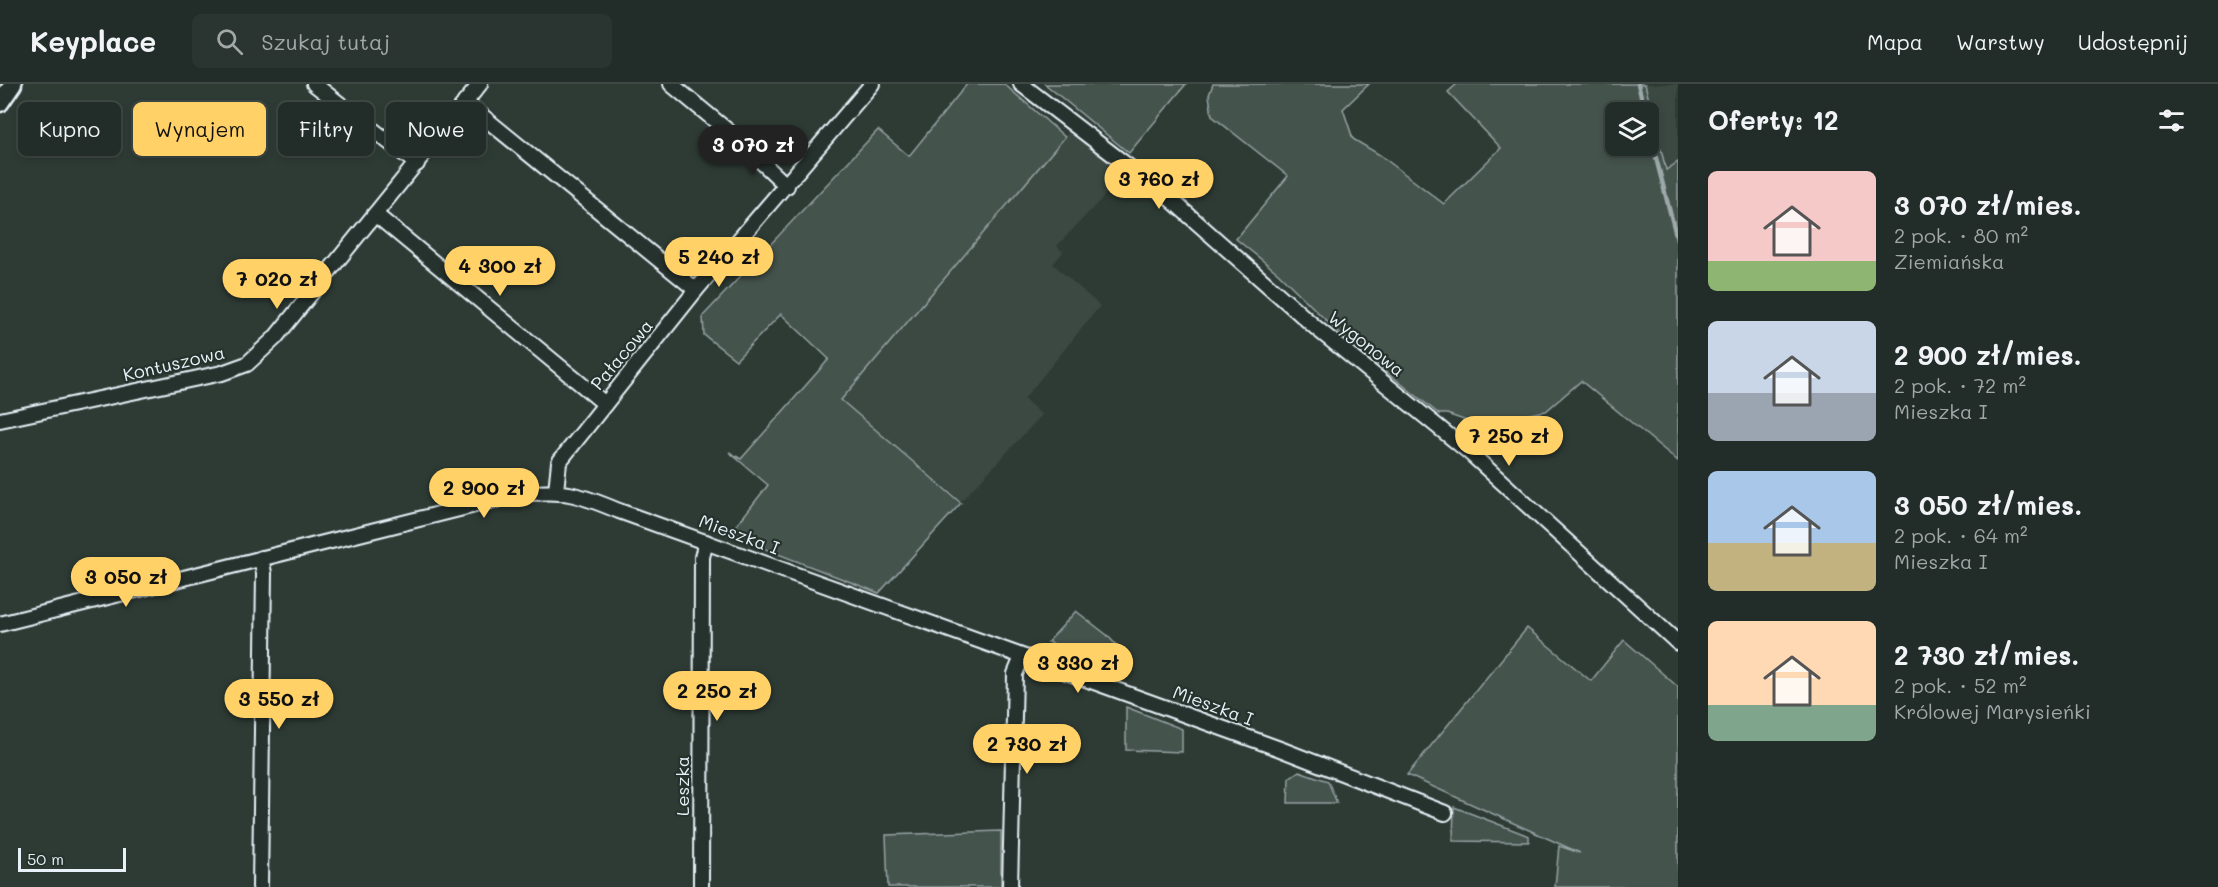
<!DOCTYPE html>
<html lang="pl">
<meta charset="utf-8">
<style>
:root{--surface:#222c28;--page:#2a3430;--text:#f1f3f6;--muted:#a2a7a8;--line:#3f4845;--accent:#ffd166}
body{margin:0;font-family:Mali,sans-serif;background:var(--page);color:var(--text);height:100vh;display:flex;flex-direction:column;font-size:22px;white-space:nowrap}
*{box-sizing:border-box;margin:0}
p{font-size:20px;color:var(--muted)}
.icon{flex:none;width:33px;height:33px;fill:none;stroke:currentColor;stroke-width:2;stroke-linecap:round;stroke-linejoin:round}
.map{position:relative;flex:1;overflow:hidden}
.side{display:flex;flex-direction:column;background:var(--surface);width:540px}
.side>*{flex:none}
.banner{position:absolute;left:18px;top:18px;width:570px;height:54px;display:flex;gap:12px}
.fabs{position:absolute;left:1605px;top:18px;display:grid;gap:12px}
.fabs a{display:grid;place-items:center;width:54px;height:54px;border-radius:9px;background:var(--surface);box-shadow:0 3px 9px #0003,0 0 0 2px var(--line);font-size:30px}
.scale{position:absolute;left:18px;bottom:15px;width:108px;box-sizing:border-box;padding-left:6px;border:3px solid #e8f1f8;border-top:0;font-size:16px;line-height:21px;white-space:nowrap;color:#e8f1f8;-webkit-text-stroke:4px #26332d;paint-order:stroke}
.price{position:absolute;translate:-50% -51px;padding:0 14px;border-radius:21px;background:var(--accent);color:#111;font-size:20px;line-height:39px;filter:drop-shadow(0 2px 3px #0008)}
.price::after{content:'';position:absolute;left:50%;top:36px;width:18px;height:14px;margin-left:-9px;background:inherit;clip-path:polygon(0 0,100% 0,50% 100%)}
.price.active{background:#222;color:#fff}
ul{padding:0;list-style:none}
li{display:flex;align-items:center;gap:18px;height:150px;padding:0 30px}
li span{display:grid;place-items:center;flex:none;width:168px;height:120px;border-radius:9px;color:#555}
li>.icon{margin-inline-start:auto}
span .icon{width:72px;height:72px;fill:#fffc;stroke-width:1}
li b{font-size:26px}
h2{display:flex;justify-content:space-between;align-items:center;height:72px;padding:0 30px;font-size:26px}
.pill{padding:0 21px;border-radius:9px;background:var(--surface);box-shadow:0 3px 9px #0003,0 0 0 2px var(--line);font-size:21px;line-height:54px}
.pill.active{background:var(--accent);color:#111}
header{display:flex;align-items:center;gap:36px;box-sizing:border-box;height:84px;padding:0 30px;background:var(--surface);border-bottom:2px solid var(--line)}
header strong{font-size:28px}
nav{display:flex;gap:33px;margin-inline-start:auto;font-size:21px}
.search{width:420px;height:54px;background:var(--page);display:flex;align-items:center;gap:15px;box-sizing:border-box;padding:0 21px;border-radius:9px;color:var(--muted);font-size:22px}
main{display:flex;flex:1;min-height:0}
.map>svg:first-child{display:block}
</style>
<header>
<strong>Keyplace</strong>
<div class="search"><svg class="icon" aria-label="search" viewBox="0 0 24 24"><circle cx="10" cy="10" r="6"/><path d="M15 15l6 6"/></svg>Szukaj tutaj</div>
<nav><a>Mapa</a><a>Warstwy</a><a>Udostępnij</a></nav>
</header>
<main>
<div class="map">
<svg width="1678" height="803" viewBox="0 0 1678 803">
<rect width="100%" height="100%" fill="#2e3b35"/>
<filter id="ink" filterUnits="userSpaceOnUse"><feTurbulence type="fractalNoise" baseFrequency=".0167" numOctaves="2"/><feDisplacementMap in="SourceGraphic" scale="12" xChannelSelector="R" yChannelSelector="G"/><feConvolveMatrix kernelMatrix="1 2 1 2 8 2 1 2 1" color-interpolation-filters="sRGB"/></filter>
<g filter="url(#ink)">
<g fill="#3b4843">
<path d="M 1645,0 L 1678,0 L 1678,78 L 1666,86 Z"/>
<path d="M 1069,48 L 1124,91 L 1057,162 L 1063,168 L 1053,180 L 1100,222 L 1024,315 L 1042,331 L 961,417 L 840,316 Z"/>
</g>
<g fill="#45524e" stroke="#96a2a3" stroke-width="1.5" fill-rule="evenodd">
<path d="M 967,0 L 1004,0 L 1065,53 L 841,316 L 961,419 L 879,509 L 729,451 L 768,401 L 729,368 L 741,375 L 829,275 L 781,230 L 736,276 L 704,251 L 703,232 L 878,46 L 909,72 Z"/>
<path d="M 1045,0 L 1186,0 L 1129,69 Z"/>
<path d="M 1213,0 L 1369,0 L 1343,25 L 1353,55 L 1380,71 L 1444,120 L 1501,64 L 1448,8 L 1457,0 L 1645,0 L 1666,86 L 1678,78 L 1678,377 L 1581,297 L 1546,327 L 1475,340 L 1447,330 L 1439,330 L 1343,253 L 1278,189 L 1236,155 L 1288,92 L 1212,32 L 1209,11 ZM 1616,28 L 1648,28 L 1648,62 L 1616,62 Z"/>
<path d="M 1076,527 L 1107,551 L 1117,562 L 1101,577 L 1048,558 Z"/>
<path d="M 1527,544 L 1591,597 L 1624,556 L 1678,603 L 1678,803 L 1555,803 L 1559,762 L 1580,769 L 1407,691 Z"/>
<path d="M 1126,623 L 1182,645 L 1182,668 L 1126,666 Z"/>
<path d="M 1299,687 L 1328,697 L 1337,719 L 1288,719 L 1289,694 Z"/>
<path d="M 1454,723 L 1529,752 L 1529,758 L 1453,757 Z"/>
<path d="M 1001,747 L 1001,803 L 888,803 L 886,751 Z"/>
</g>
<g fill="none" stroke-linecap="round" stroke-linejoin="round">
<g stroke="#9da8a9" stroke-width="4.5">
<path d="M 1638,0 L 1645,28"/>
<path d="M 1648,43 L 1678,159"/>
</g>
<g stroke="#e8f1f8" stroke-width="18">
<g id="minor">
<path d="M 314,0 L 417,80"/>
<path d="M 671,0 L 734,52 L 787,102"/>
<path d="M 1021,0 L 1167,112 L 1315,243 L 1469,368 L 1678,559"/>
<path d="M 465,18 L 696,206"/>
<path d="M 375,130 L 605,320"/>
<path d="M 0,336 L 222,289 L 247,280 L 275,254 L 480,0"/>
<path d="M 556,407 L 559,378 L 696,206 L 872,0"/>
<path d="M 0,540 L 519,410 C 566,406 576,409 619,427 L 1280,665 L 1445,729"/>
<path d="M 260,803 L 264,489 L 261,474"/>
<path d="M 701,803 L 702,473 L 706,458"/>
<path d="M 1010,803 L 1015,590 L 1022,573"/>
</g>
</g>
<g stroke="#e8f1f8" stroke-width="21">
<path id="tertiary" d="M 0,19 L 13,0"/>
</g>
<use href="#minor" stroke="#26332d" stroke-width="14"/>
<use href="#tertiary" stroke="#26332d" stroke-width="16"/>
</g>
</g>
<g text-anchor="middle" stroke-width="4.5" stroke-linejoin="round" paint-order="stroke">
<g font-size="18" fill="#e8f1f8" stroke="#26332d">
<text transform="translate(1366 260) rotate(39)" y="6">Wygonowa</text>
<text transform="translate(622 271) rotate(-50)" y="6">Pałacowa</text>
<text transform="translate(174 280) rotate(-13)" y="6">Kontuszowa</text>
<text transform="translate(739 451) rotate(20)" y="6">Mieszka I</text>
<text transform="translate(1213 622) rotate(20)" y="6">Mieszka I</text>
<text transform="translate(683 702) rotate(-90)" y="6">Leszka</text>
</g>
</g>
</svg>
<div class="fabs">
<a><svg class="icon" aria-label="layers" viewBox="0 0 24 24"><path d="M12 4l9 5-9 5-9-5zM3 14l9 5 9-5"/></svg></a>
</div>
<div class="scale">50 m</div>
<b class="price active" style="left:753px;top:92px">3 070 zł</b>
<b class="price" style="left:1159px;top:126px">3 760 zł</b>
<b class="price" style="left:719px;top:204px">5 240 zł</b>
<b class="price" style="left:500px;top:213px">4 300 zł</b>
<b class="price" style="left:277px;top:226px">7 020 zł</b>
<b class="price" style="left:1509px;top:383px">7 250 zł</b>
<b class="price" style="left:484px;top:435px">2 900 zł</b>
<b class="price" style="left:126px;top:524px">3 050 zł</b>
<b class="price" style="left:1078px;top:610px">3 330 zł</b>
<b class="price" style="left:717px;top:638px">2 250 zł</b>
<b class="price" style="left:279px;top:646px">3 550 zł</b>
<b class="price" style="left:1027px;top:691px">2 730 zł</b>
<div class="banner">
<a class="pill">Kupno</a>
<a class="pill active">Wynajem</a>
<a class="pill">Filtry</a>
<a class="pill">Nowe</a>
</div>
</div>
<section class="side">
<h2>Oferty: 12<svg class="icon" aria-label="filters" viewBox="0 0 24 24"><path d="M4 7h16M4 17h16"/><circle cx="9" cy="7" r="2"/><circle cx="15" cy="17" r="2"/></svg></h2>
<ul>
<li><span style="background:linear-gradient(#f6c9c9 75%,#8fb573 0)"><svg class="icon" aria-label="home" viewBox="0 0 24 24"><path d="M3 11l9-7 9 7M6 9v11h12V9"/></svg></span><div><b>3 070 zł/mies.</b><p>2 pok. · 80 m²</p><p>Ziemiańska</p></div></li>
<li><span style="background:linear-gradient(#c9d6e8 60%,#9aa5b1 0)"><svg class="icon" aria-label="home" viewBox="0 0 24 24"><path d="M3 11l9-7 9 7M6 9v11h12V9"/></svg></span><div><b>2 900 zł/mies.</b><p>2 pok. · 72 m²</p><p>Mieszka I</p></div></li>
<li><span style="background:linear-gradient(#a9c7e8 60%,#c2b280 0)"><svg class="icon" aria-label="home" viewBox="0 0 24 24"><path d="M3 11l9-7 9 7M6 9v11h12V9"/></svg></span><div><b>3 050 zł/mies.</b><p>2 pok. · 64 m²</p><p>Mieszka I</p></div></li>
<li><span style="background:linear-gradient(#ffd9b3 70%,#7fa58c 0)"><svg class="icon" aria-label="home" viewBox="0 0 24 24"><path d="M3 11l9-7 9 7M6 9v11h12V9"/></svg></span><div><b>2 730 zł/mies.</b><p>2 pok. · 52 m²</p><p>Królowej Marysieńki</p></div></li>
</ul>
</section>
</main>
